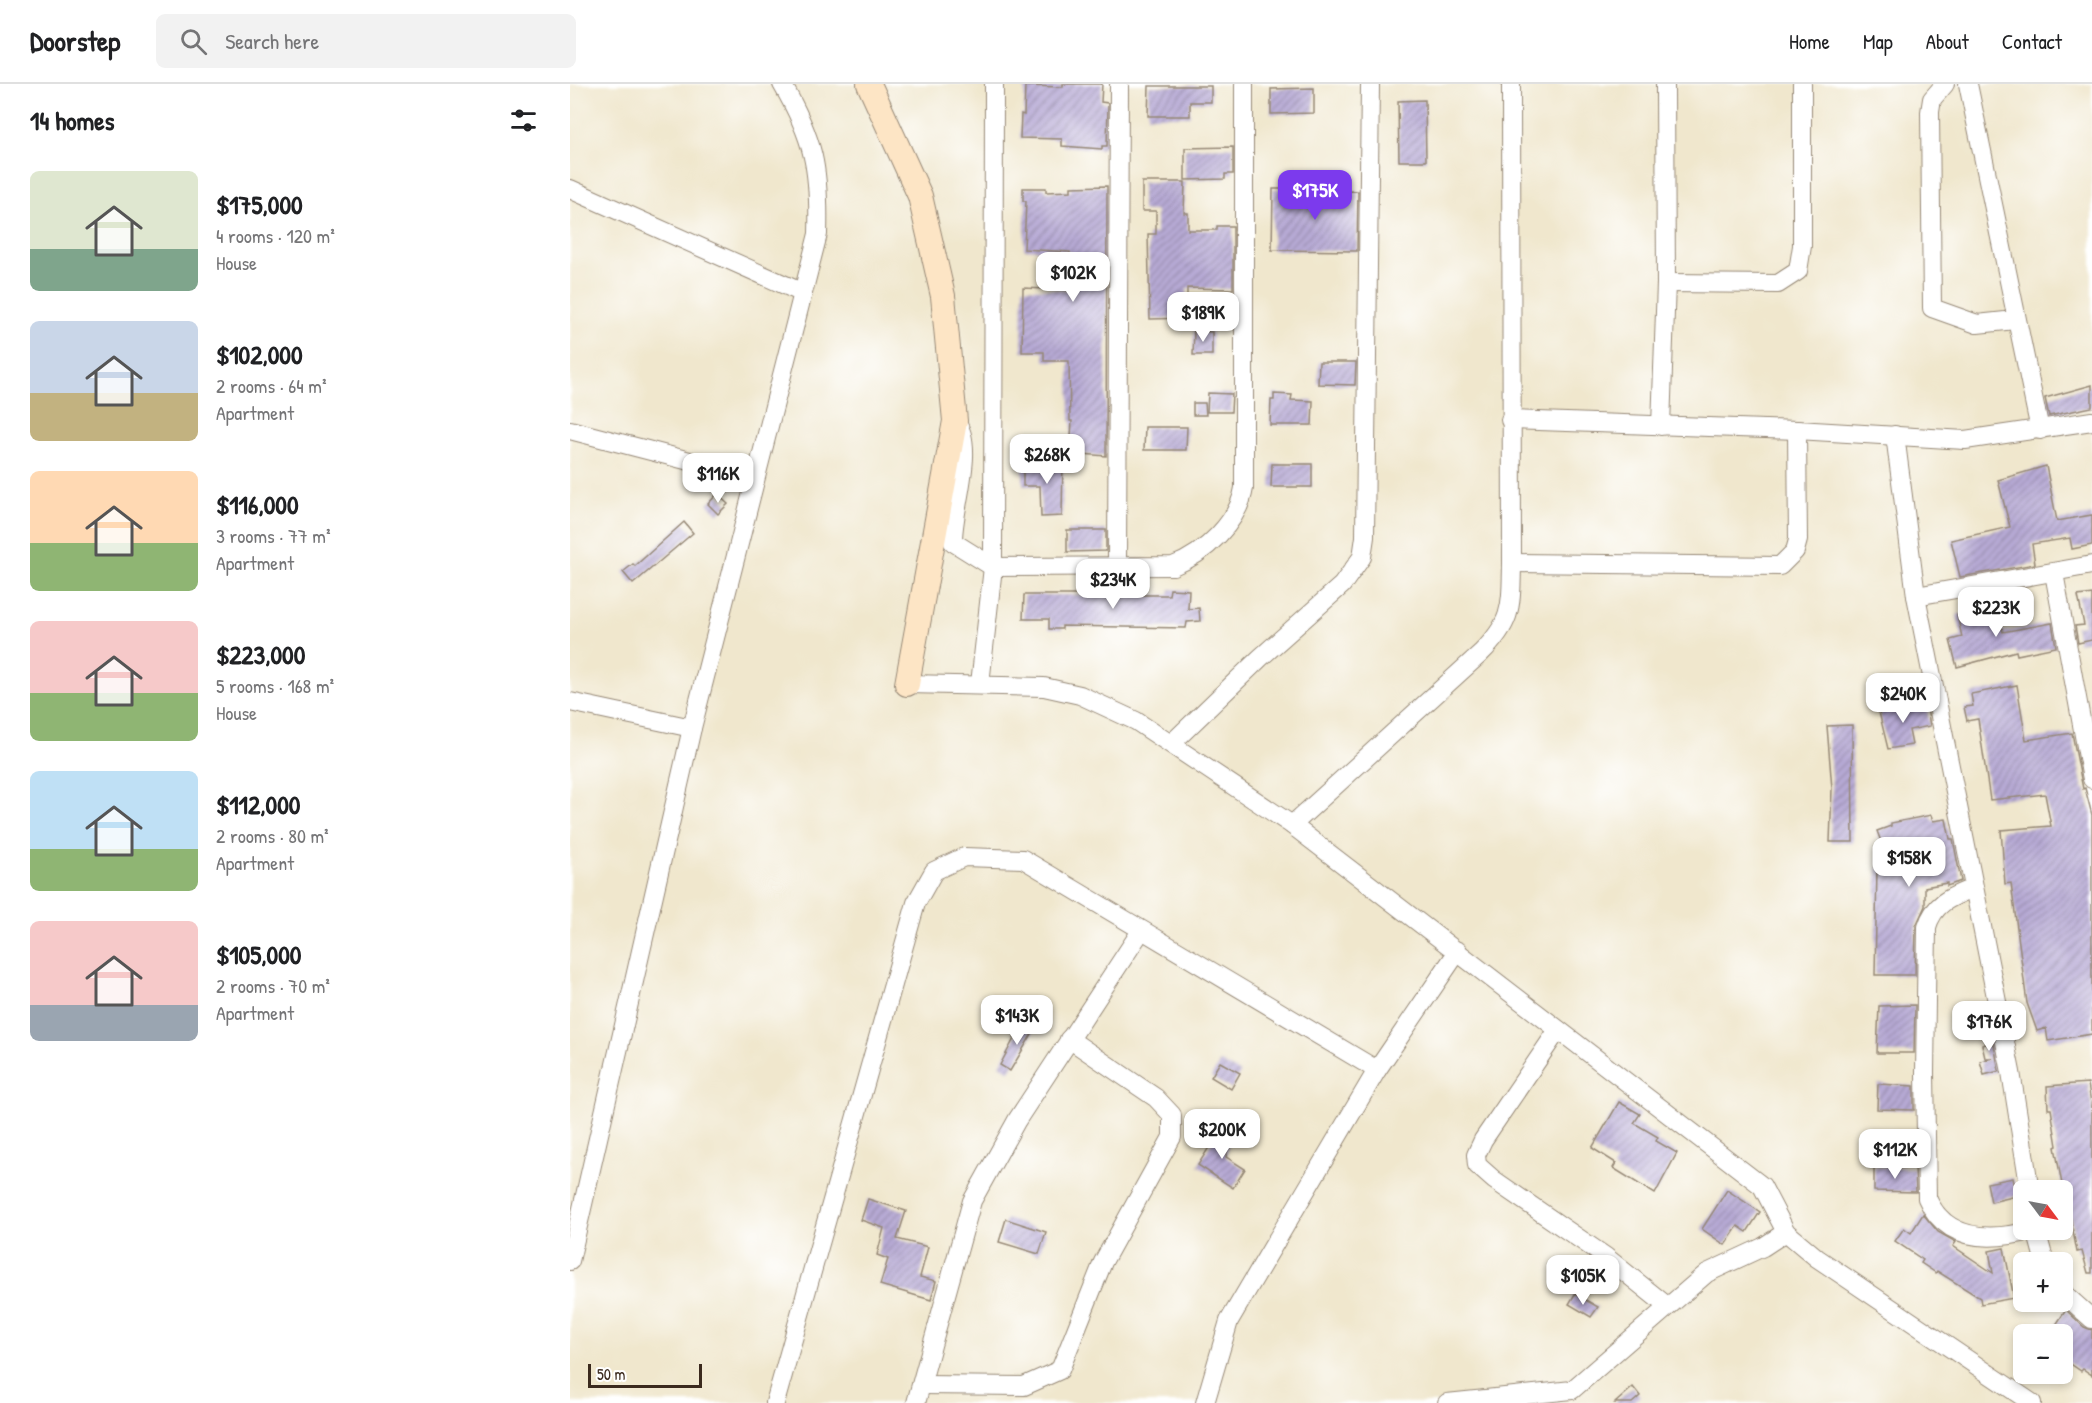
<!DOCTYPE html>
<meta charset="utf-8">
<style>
:root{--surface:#fff;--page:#f2f2f2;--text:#202124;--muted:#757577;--line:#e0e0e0;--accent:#7c3aed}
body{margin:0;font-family:"Patrick Hand",sans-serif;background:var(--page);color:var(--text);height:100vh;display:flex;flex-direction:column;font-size:22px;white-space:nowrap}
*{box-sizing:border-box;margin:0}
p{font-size:20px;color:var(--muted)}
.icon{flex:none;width:33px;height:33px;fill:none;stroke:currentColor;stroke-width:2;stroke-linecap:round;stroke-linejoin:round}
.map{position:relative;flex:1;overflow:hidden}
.side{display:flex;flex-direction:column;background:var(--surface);width:570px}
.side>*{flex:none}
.needle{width:39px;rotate:122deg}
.fabs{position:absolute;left:1443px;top:1096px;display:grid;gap:12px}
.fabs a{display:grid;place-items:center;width:60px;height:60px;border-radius:9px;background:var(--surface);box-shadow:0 3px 9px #0003;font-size:30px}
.scale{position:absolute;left:18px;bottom:15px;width:114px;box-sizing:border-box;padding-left:6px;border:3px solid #3b2a1e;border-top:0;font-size:16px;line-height:21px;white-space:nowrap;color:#3b2a1e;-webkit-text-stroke:4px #fff;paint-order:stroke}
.price{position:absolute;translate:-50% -51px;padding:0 14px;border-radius:12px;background:#fff;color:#222;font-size:20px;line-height:39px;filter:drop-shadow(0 2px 3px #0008)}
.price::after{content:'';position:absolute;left:50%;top:36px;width:18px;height:14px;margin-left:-9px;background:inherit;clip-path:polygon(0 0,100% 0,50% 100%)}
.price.active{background:var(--accent);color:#fff}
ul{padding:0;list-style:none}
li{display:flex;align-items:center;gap:18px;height:150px;padding:0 30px}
li span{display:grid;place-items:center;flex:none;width:168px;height:120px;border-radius:9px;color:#555}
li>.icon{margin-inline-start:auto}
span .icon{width:72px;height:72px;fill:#fffc;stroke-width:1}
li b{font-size:26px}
h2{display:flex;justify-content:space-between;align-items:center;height:72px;padding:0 30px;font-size:26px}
header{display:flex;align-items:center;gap:36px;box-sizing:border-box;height:84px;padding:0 30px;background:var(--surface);border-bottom:2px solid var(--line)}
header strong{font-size:28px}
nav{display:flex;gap:33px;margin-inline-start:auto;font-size:21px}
.search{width:420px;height:54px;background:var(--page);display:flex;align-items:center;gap:15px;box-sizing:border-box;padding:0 21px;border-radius:9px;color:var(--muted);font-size:22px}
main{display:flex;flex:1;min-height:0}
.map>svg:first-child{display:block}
</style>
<header>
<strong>Doorstep</strong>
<div class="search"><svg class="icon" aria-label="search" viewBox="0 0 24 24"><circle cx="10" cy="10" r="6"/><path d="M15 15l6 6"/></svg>Search here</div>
<nav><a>Home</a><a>Map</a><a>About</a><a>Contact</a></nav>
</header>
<main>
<section class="side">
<h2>14 homes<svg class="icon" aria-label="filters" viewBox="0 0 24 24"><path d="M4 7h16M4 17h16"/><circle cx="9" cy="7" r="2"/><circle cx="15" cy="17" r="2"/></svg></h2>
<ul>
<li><span style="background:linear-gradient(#dfe7d0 65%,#7fa58c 0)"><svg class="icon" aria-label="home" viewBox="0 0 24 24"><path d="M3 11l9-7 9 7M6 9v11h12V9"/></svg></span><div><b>$175,000</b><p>4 rooms · 120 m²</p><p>House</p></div></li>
<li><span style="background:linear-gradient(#c9d6e8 60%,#c2b280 0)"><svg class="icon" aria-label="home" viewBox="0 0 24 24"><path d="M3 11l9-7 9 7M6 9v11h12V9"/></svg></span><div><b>$102,000</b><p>2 rooms · 64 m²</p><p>Apartment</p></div></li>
<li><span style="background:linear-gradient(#ffd9b3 60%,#8fb573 0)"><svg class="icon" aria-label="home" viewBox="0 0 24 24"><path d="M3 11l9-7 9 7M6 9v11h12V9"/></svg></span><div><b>$116,000</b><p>3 rooms · 77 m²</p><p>Apartment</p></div></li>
<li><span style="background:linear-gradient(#f6c9c9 60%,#8fb573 0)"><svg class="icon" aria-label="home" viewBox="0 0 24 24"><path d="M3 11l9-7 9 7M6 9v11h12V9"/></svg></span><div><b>$223,000</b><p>5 rooms · 168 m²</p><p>House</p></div></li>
<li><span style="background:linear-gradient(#bfe0f5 65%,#8fb573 0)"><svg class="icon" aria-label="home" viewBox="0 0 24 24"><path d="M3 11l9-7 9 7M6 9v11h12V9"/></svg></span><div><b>$112,000</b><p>2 rooms · 80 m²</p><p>Apartment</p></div></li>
<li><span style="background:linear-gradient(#f6c9c9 70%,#9aa5b1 0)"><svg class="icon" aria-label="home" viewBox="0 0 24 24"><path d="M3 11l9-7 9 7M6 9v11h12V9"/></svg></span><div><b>$105,000</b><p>2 rooms · 70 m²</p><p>Apartment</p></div></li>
</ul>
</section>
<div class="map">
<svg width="1522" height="1319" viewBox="0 0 1522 1319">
<defs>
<pattern id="building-hatch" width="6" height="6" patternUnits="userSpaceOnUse" patternTransform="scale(1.5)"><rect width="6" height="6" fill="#b7aad5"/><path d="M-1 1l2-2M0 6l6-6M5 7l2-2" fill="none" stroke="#968bac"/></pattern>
</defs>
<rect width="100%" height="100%" fill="#fff"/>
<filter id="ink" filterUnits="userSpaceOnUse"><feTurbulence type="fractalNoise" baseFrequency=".0167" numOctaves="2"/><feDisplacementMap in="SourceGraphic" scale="12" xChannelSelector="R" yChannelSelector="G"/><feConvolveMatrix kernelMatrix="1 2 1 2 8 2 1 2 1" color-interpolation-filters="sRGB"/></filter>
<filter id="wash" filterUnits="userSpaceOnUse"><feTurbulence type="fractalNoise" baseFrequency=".008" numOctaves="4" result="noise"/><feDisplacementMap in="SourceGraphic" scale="24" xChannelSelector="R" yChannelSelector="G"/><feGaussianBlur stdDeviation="1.35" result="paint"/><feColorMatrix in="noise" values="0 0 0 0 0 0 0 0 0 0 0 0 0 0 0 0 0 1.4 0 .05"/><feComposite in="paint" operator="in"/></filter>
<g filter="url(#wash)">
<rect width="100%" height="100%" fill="#f0e7cd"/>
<g id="blocks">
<g fill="url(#building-hatch)">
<path d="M 493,0 L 532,0 L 531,18 L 538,19 L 537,62 L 532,62 L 532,65 L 492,62 L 492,55 L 450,54 L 451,30 L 454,31 L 455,2 L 493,3 Z"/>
<path d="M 579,2 L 641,2 L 641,18 L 620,18 L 620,32 L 578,32 Z"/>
<path d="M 744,4 L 744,29 L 701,30 L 701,5 Z"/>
<path d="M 855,16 L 856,77 L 829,77 L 828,17 Z"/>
<path d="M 663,63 L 663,90 L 655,90 L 655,95 L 615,96 L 615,64 Z"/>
<path d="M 572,98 L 615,98 L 614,129 L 618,129 L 618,146 L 647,146 L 647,142 L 663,142 L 663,205 L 617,204 L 617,234 L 580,235 L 578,150 L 586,150 L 586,127 L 572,127 Z"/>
<path d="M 537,102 L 536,372 L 500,369 L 502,337 L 500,337 L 499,277 L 474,277 L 474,268 L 452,268 L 453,204 L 501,206 L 500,168 L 454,165 L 456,117 L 453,117 L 453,104 L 476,104 L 476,108 L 501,107 L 501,103 Z"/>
<path d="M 703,105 L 720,105 L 720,109 L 788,107 L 787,167 L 702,166 Z"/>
<path d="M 624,247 L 642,248 L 642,271 L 623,271 Z"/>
<path d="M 749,278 L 786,278 L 785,301 L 748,300 Z"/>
<path d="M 1522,301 L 1522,323 L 1479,332 L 1475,314 Z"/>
<path d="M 638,309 L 662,310 L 661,328 L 637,328 Z"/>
<path d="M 704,310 L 722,311 L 721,316 L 743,317 L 742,341 L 700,341 L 701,316 L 704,316 Z"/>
<path d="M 623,319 L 635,319 L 636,331 L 623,331 Z"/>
<path d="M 575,343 L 617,343 L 616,366 L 574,366 Z"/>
<path d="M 479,375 L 493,375 L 492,432 L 471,433 L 470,402 L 453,402 L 453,380 L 479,380 Z"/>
<path d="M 702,380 L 742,380 L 742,403 L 701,403 Z"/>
<path d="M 1476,382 L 1487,437 L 1522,431 L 1522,461 L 1502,465 L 1500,454 L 1462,460 L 1465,480 L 1390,493 L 1381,456 L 1440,443 L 1428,396 Z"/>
<path d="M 147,410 L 158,420 L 148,430 L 138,420 Z"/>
<path d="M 114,438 L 123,449 L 63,500 L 53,488 L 63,480 L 65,482 Z"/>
<path d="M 497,446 L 536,446 L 536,467 L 497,468 Z"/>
<path d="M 600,505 L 619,506 L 618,525 L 629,524 L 630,537 L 617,538 L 616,544 L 492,542 L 492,545 L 479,545 L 479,535 L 453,535 L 454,511 L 599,511 Z"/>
<path d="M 1522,510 L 1522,556 L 1508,559 L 1505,542 L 1514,541 L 1508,512 Z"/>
<path d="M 1427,522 L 1433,548 L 1482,539 L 1486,563 L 1447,571 L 1446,567 L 1387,583 L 1380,556 L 1392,553 L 1387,531 Z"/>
<path d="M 1447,601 L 1456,656 L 1502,649 L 1513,705 L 1515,704 L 1522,731 L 1522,950 L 1478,957 L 1476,944 L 1467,947 L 1457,919 L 1441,799 L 1435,800 L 1431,746 L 1481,742 L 1475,710 L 1420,716 L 1408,635 L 1397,637 L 1394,623 L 1403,622 L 1401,610 Z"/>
<path d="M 1356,619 L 1360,642 L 1339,646 L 1342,661 L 1318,665 L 1309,628 Z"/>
<path d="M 1282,641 L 1283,758 L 1260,758 L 1262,705 L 1257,642 Z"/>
<path d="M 1361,731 L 1363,737 L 1376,735 L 1380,755 L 1383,755 L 1391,797 L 1377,802 L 1377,799 L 1355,803 L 1355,822 L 1346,842 L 1345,891 L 1305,891 L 1307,784 L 1323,784 L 1319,757 L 1312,760 L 1307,747 L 1321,742 L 1321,739 Z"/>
<path d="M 1345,921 L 1344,969 L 1307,969 L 1309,922 Z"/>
<path d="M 453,938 L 465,945 L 440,987 L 430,981 Z"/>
<path d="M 1420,940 L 1429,987 L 1414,991 L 1410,977 L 1423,974 L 1415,974 L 1412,961 L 1416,960 L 1409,946 Z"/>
<path d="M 650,978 L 670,989 L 661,1005 L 641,993 Z"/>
<path d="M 1518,999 L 1522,1026 L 1522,1189 L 1518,1189 L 1512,1167 L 1507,1168 L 1496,1111 L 1494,1111 L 1485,1063 L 1487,1062 L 1481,1025 L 1478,1025 L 1477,1002 Z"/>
<path d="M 1308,1000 L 1344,1002 L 1344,1026 L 1307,1025 Z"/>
<path d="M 1049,1018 L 1070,1030 L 1064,1039 L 1088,1053 L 1086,1057 L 1107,1069 L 1085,1110 L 1043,1084 L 1046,1079 L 1022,1064 Z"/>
<path d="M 651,1044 L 661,1046 L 656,1073 L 675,1085 L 663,1104 L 628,1081 Z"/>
<path d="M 1304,1083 L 1345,1084 L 1346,1108 L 1304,1107 Z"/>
<path d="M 1443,1094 L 1447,1112 L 1421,1118 L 1417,1099 Z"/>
<path d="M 1157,1106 L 1190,1128 L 1177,1148 L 1168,1142 L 1155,1161 L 1132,1145 Z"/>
<path d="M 298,1115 L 336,1127 L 327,1155 L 358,1163 L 350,1193 L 366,1197 L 361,1216 L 310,1201 L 318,1175 L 307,1171 L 314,1144 L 291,1136 Z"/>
<path d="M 1353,1130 L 1368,1148 L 1386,1158 L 1383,1162 L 1423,1189 L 1419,1167 L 1434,1164 L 1444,1214 L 1411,1220 L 1410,1214 L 1367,1187 L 1366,1189 L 1351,1179 L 1353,1176 L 1325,1157 L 1334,1144 L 1341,1149 Z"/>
<path d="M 436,1135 L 476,1148 L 469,1170 L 429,1158 Z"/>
<path d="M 1005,1210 L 1028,1223 L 1021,1233 L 999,1220 Z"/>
<path d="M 1496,1226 L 1514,1243 L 1522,1246 L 1522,1291 L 1513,1285 L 1511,1287 L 1492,1274 L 1492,1251 L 1479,1251 Z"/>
<path d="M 1063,1303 L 1070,1312 L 1062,1319 L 1045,1319 Z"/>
</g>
</g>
</g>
<g filter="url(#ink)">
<use href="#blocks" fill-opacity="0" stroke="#968876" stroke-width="1.5"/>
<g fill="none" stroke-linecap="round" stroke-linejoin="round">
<g stroke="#968876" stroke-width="20">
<g id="street">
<path d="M 1375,0 L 1362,15 L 1360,28 L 1362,224 L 1407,240 L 1445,236"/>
<path d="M 1398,0 L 1470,346"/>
<path d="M 0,105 L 233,209"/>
<path d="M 1096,199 L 1208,200 L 1228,187 L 1232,162 L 1232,0"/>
<path d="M 940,336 L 1227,346 L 1395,356 L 1522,337"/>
<path d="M 385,337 C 407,362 382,425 383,458 L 423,483 L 603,482 C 635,470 669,437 674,404 L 674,0"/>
<path d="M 1091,342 L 1096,199 L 1095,0"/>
<path d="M 0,346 L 185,394"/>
<path d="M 1325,351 L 1346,512 L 1441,988 L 1460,1107"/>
<path d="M 942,479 L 1210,482 L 1225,467 L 1228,456 L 1227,346"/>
<path d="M 547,483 L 549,0"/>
<path d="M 1484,489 L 1522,695"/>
<path d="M 1346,512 L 1522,481"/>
<path d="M 337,600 L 474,603 L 510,611 L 566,637 L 722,741 L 1192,1102 L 1216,1148 L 1247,1174 L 1462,1319"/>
<path d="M 410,600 L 423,483 L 424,0"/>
<path d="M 0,618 L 122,644"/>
<path d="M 602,659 L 690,574 L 772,501 L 792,473 L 795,453 L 800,0"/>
<path d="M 722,741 L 911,569 C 943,537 941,523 942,479 L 941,0"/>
<path d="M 1403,804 C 1381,813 1364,819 1357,843 L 1355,989 L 1357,1114 C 1376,1159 1423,1157 1464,1146"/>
<path d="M 988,946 L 913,1056 L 906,1071 L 907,1081 L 924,1096 L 1036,1173 L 1097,1222"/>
<path d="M 1466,1146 L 1475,1179"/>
<path d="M 0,1177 L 122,644 L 248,150 C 250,86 244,55 212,0"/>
<path d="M 1492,1208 L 1522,1235"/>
<path d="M 352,1301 L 454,1302 L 490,1286 L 533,1178 L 602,1053 L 602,1031 L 586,1014 L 499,955"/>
<path d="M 205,1319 L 346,819 L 364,787 L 394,773 L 453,775 L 807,986"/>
<path d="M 346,1319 L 402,1117 L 447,1036 L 571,847"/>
<path d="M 635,1319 L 659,1237 L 807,986 L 888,867"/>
<path d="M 877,1319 L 1002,1306 L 1137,1189 L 1193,1163 L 1216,1148"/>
</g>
</g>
<g stroke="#968876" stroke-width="26">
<path id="secondary" d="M 299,0 L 350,112 L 373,212 L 385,337 L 337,600"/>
</g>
<use href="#street" stroke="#fff" stroke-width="18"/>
<use href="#secondary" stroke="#fde5c5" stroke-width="24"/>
</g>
</g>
</svg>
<div class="fabs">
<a><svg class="needle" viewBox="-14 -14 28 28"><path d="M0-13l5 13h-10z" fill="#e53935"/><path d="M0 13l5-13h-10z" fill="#757577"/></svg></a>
<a>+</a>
<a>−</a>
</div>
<div class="scale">50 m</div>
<b class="price active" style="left:745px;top:137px">$175K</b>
<b class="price" style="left:503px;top:219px">$102K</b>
<b class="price" style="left:633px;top:259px">$189K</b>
<b class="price" style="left:477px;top:401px">$268K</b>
<b class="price" style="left:148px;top:420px">$116K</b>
<b class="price" style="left:543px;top:526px">$234K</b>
<b class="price" style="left:1426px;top:554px">$223K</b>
<b class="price" style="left:1333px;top:640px">$240K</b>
<b class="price" style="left:1339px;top:804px">$158K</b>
<b class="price" style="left:447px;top:962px">$143K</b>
<b class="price" style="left:1419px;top:968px">$176K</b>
<b class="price" style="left:652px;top:1076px">$200K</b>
<b class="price" style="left:1325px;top:1096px">$112K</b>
<b class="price" style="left:1013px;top:1222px">$105K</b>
</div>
</main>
